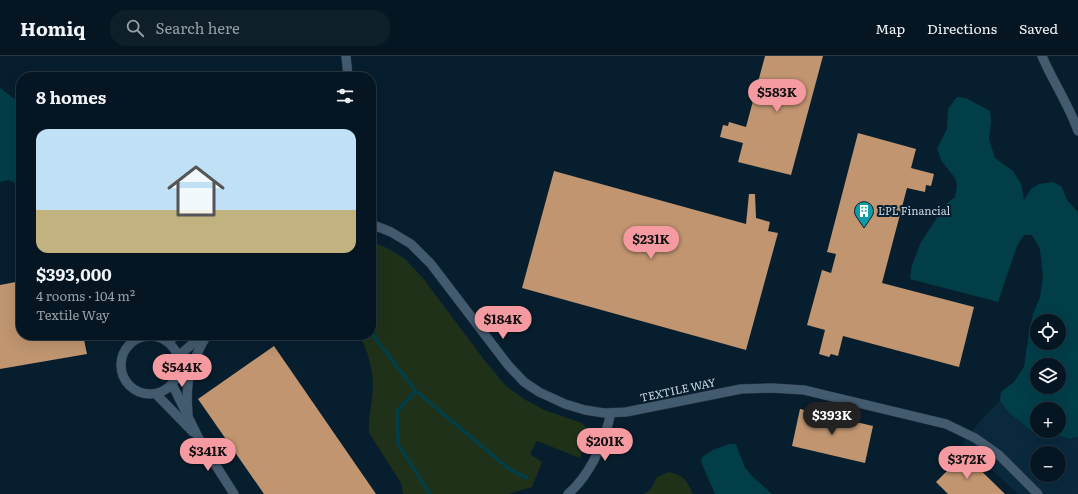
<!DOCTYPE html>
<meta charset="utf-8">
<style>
:root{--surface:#051622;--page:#0e1f2a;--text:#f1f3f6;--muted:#979fa5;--line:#263540;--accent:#f49aa0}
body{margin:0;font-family:Literata,serif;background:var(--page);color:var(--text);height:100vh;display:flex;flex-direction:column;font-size:15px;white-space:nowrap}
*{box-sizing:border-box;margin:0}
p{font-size:13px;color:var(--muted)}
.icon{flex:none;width:22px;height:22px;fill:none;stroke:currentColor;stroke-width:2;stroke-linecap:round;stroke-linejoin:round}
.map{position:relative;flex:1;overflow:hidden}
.panel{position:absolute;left:16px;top:16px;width:360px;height:268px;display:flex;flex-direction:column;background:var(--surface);border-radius:16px;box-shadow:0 4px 16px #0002,0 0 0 1px var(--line)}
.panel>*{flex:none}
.fabs{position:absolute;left:1030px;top:258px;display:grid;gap:8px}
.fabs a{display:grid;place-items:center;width:36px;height:36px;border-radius:50%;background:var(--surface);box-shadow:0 4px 16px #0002,0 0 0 1px var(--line);font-size:20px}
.price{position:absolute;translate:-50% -34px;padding:0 9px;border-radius:14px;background:var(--accent);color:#111;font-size:13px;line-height:26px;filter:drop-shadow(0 1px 2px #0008)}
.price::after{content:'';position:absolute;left:50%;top:24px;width:12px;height:9px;margin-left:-6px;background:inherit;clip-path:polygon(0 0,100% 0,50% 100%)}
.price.current{background:#222;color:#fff}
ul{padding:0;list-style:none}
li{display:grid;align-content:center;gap:8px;height:212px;padding:0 20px}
li span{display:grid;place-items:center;height:124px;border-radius:12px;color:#555}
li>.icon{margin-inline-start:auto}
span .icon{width:72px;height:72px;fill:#fffc;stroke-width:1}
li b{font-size:17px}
h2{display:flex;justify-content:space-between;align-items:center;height:48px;padding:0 20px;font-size:17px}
header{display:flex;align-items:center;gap:24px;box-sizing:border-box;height:56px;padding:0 20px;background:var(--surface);border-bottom:1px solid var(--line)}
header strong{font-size:19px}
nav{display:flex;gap:22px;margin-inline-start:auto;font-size:14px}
.search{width:280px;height:36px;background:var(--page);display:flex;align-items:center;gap:10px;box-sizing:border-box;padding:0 14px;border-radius:16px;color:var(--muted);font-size:15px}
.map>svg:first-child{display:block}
</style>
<header>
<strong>Homiq</strong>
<div class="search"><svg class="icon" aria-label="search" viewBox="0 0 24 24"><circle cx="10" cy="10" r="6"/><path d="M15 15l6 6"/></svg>Search here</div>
<nav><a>Map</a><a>Directions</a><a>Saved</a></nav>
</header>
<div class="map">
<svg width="1078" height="438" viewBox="0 0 1078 438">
<rect width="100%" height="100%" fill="#071e2e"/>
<path fill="#0a293d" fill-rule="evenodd" d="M 1000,345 L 1007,355 L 1044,382 L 1058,379 L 1070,383 L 1078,381 L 1078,438 L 1018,438 L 963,387 L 980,365 ZM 1037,397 L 1059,397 L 1059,419 L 1037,419 Z"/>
<g fill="#1f3219">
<path d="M 374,186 L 389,193 L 405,203 L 422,221 L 485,305 L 506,330 L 524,343 L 544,354 L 582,367 C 593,378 584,390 580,402 L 537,385 L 530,398 L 542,406 L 532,431 L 508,438 L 403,438 L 401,427 L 369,377 C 368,365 371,354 372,342 C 375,320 370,299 359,279 L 371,279 L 371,191 Z"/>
<path d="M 669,416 C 685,420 686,424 693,438 L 644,438 L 651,433 L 657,421 Z"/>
</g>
<g fill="#023e48" fill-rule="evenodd">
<path d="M 0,32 L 21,48 L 21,129 L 8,124 L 0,126 Z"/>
<path d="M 957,41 L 966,42 L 990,55 L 991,65 L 989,83 L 995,102 L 1013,115 L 1021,128 L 1024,144 L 1031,133 L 1039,128 L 1053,126 L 1062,131 L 1067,144 L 1078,156 L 1078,381 L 1070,383 L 1058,379 L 1045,382 L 1033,376 L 1007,355 L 1000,345 L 1001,336 L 1014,326 L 1024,311 L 1029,276 L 1033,258 L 1040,241 L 1043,221 L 1040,193 L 1032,179 L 1024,179 L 1017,190 L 998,246 L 910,223 L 912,209 L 921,186 L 946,148 L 955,141 L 957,129 L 955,122 L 942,106 L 937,93 L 947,73 L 948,53 ZM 1037,265 L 1059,265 L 1059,287 L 1037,287 ZM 1037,309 L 1059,309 L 1059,331 L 1037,331 ZM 1037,353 L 1059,353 L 1059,375 L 1037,375 Z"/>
<path d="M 729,388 L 736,388 L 744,410 L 752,420 L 772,438 L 715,438 L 701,406 L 702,401 L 713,394 Z"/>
</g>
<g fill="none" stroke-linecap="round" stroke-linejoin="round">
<g stroke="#023e48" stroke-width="3.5">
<path d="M 371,273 L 375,282 L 416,335 L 509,413 L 527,422"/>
<path d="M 416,335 L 397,355 L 398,388 L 430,438"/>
</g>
</g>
<g fill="#c09570">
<path d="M 765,0 L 823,0 L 791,119 L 738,106 L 743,87 L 720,81 L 723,69 L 728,70 L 729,66 L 746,71 Z"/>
<path d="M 858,77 L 916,93 L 911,112 L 934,118 L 931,130 L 926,129 L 925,136 L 907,132 L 882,227 L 974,251 L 959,311 L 843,280 L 838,300 L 831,298 L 829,301 L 819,298 L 825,274 L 807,269 L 822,214 L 831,217 L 836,198 L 827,196 Z"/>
<path d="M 554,115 L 746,168 L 749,138 L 755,138 L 756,162 L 770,166 L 768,175 L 778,177 L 746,294 L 522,232 Z"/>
<path d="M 21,225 L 21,279 L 83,279 L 87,298 L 0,313 L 0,229 Z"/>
<path d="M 274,290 L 376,438 L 264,438 L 198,343 Z"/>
<path d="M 800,353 L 873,370 L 865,407 L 792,390 Z"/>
<path d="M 964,398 L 1005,438 L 948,438 L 936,426 Z"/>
</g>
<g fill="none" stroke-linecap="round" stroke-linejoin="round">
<g stroke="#2d3543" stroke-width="10">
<g id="street">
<path d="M 346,0 L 348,21"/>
<path d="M 1042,0 C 1053,26 1069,49 1078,75"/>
<path d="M 371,168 L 391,176 L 411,188 L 431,208 L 508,309 L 524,326 L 539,336 L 565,348 L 585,354 L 604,357 L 626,356 L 741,333 L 772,332 L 804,334 L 946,368 L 975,382 L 999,399 L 1038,438"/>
<circle cx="150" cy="309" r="29"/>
<path d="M 166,285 L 179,279"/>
<path d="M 177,301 L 203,279"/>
<path d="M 172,328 L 199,383 L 234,438"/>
<path d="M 156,338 L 193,376"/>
<path d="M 188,358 C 185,324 190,308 207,279"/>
<path d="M 568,438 C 591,418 604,386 611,357"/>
</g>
</g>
<use href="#street" stroke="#425b6e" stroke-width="9"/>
</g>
<defs>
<g id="building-pin" transform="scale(1)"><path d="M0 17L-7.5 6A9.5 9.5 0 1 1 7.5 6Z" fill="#0f9aa8" stroke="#071e2e"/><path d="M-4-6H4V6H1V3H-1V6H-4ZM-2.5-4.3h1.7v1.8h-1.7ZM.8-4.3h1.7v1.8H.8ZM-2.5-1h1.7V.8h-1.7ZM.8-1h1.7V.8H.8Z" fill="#fff"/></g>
</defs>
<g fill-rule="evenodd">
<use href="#building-pin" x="864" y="155"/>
</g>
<g text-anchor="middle" stroke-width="4" stroke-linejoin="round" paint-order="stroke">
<g font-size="11" fill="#cbd9e4" stroke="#071e2e" text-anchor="start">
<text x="878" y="159">LPL Financial</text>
</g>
<g font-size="11" fill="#cbd9e4" stroke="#071e2e">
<text transform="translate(678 334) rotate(-12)" y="4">TEXTILE WAY</text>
</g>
</g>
</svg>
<div class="fabs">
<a><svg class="icon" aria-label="locate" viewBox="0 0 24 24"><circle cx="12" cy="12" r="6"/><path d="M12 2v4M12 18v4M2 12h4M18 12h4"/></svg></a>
<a><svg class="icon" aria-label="layers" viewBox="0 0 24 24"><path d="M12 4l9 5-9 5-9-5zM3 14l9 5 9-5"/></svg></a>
<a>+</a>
<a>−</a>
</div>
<b class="price" style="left:777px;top:57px">$583K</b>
<b class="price" style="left:651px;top:204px">$231K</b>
<b class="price" style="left:503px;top:284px">$184K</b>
<b class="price" style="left:182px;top:332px">$544K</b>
<b class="price current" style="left:832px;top:380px">$393K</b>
<b class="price" style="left:605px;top:406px">$201K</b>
<b class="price" style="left:208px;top:416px">$341K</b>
<b class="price" style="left:967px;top:424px">$372K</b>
<section class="panel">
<h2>8 homes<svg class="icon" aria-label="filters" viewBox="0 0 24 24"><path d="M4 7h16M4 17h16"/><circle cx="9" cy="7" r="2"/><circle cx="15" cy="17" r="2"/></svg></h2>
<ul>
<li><span style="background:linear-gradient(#bfe0f5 65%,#c2b280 0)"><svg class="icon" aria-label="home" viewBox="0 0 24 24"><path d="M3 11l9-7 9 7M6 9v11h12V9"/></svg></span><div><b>$393,000</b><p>4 rooms · 104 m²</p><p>Textile Way</p></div></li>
</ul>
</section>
</div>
